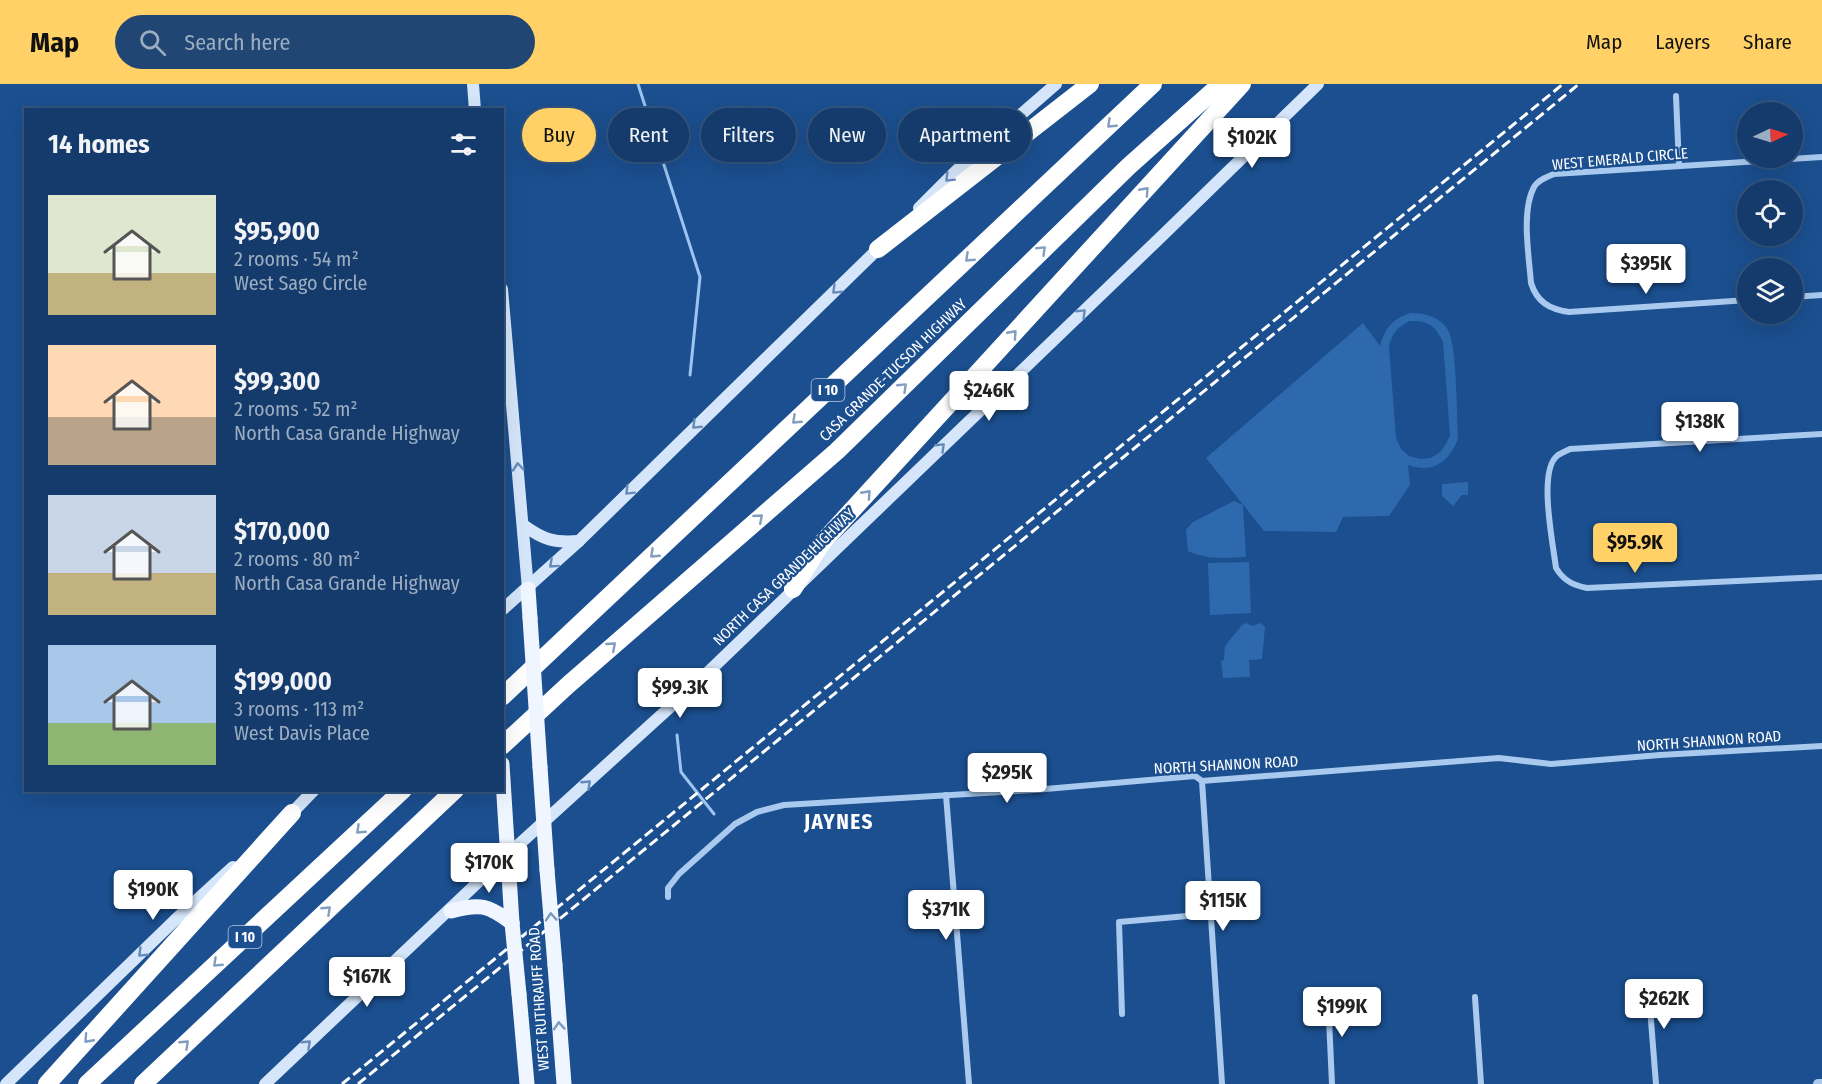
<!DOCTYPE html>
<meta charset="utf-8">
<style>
:root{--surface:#143b6b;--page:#214673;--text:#f1f3f6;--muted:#9dadc1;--line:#33557e;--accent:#ffd166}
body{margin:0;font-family:"Fira Sans Condensed",sans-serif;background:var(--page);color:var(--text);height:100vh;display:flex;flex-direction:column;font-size:22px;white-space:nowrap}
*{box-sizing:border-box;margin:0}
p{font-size:20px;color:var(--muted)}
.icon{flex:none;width:33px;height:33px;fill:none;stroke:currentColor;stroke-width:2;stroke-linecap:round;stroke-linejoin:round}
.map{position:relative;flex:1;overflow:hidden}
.sheet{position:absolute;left:24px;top:24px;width:480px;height:684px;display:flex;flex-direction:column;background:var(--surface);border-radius:0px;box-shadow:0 6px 24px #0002,0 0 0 2px var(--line)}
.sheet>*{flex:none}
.banner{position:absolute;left:522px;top:24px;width:570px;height:54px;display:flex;gap:12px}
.needle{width:39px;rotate:86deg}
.buttons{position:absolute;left:1737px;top:18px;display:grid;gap:12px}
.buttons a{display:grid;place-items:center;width:66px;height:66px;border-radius:50%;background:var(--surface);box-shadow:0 6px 24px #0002,0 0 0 2px var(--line);font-size:30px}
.price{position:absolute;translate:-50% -51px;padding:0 14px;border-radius:6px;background:#fff;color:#222;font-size:20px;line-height:39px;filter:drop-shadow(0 2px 3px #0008)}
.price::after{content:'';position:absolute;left:50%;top:36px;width:18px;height:14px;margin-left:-9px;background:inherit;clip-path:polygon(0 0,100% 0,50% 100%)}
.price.on{background:var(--accent);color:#111}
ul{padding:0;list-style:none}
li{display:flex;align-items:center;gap:18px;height:150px;padding:0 24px}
li span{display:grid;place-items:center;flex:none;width:168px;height:120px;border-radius:0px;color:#555}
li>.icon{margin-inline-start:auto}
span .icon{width:72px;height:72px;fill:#fffc;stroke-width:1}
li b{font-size:26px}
h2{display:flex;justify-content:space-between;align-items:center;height:72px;padding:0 24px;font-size:26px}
.tag{padding:0 21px;border-radius:27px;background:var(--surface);box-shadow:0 6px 24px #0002,0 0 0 2px var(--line);font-size:21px;line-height:54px}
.tag.on{background:var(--accent);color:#111}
header{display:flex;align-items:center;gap:36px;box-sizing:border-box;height:84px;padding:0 30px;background:var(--accent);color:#111}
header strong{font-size:28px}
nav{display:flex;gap:33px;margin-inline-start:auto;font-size:21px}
.search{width:420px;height:54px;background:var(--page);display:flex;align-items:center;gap:15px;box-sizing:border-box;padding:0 21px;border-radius:33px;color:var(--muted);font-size:22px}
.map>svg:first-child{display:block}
</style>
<header>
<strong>Map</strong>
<div class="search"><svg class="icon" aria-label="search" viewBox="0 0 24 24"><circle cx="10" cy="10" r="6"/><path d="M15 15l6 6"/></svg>Search here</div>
<nav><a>Map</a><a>Layers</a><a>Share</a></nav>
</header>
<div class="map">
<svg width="1822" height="1000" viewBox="0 0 1822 1000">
<rect width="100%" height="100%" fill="#1b4f8f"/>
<g fill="#2e69ad" fill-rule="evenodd">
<path d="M 1411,229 C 1426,229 1440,233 1448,246 C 1457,261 1457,334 1458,355 C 1449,378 1433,390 1408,381 L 1410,401 L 1389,432 L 1343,433 L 1336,448 L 1264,447 L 1206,374 L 1363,239 L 1380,262 C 1385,244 1393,234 1411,229 ZM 1410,237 C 1428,236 1436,242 1443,258 L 1450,351 L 1446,360 L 1440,368 L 1431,374 L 1420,375 L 1409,372 L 1401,365 L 1396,354 L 1389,263 C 1392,249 1397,243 1410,237 Z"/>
<path d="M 1468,398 L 1468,411 L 1462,411 L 1453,422 L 1442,412 L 1442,400 Z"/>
<path d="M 1234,417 L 1243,421 L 1243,423 L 1246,473 C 1226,474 1207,476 1188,467 L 1186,446 L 1193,438 Z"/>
<path d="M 1249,478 L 1251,529 L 1210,531 L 1208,479 Z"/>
<path d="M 1246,539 L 1252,542 L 1261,539 L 1265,543 L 1262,575 L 1249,576 L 1250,593 L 1223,594 L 1221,577 L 1224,576 L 1225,562 L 1242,541 Z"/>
</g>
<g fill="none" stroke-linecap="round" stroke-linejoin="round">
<g stroke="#9cc4f0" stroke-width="3">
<path d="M 638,0 L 700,193 L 690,291"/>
<path d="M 677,651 L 681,688 L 714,730"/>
</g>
<g stroke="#a9c9ee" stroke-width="6">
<path d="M 1676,12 L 1679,82"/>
<path d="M 1792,213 L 1822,211"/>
<path d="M 1748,216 L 1569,228 C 1549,225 1537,218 1531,199 C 1529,172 1521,127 1534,103 C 1538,96 1547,93 1554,90 L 1822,73"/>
<path d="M 1822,350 L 1570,365 C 1566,367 1560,369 1557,372 C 1538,387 1553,460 1556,484 C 1564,497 1573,501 1587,504 L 1822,493"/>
<path d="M 1202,697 L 1222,1000"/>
<path d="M 946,711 L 969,1000"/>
<path d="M 668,813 L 668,804 L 679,790 L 735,740 L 757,728 L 784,721 L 1034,706 L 1195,692 L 1202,697 L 1214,696 L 1499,674 L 1551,680 L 1660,671 L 1822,662"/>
<path d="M 1635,911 L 1650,924 L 1656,1000"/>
<path d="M 1475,913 L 1481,1000"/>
<path d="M 1320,915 L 1329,935 L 1332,1000"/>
<path d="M 1122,930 L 1119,838 L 1210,830"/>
</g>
<path stroke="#a9c9ee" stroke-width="10" d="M 1818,1000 L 1822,1000"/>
<g stroke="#d6e6fa" stroke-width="12">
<path d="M 473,0 L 475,26"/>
<path d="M 919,124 L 956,87 L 1056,0"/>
<path d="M 502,205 L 528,505"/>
<path d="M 523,441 C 544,456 554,459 579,457"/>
<path d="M 502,526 L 579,457 L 883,160"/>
<path d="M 288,733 L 314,706"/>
<path d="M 6,1000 L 175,836 L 233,783"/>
<path d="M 265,1000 L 493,784 L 701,595 L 1165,149 L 1318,0"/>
</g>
<g stroke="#f0f6ff" stroke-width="15">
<path d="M 528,505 L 530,534"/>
<path d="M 502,680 L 512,839"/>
<path d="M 540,683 L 547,786"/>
<path d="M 451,827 C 480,819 488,821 512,839"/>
<path d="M 555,881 L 564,1000"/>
<path d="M 519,910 L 527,1000"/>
</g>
<g stroke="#fff" stroke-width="18">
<path d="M 878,165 L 1090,0"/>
<path d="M 793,505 L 821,460 L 1242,0"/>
<path d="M 502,613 L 1153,0"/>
<path d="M 502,662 L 568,601 L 837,367 L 1129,82 L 1221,0"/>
<path d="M 47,1000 L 292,729"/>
<path d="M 87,1000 L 403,706"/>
<path d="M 143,1000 L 455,706"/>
</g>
<g stroke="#fff" stroke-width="3" stroke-dasharray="10 4.5" stroke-linecap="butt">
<path d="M 342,1000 L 1563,0"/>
<path d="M 358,1000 L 1579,0"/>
</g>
<g stroke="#f0f6ff" stroke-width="15">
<path d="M 530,534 L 540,683"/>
<path d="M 547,786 L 555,881"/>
<path d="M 512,839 L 519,910"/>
</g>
</g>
<defs><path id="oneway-chevron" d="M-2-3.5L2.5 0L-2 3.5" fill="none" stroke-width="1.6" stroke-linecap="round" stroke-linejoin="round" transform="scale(1.5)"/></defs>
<g stroke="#829ec1">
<use href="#oneway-chevron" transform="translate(1111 40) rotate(137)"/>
<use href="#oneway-chevron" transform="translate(1145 107) rotate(-48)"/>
<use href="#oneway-chevron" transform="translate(1042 166) rotate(-44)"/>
<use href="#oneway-chevron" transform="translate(969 174) rotate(137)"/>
<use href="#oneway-chevron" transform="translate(1013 250) rotate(-48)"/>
<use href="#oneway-chevron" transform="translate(903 303) rotate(-44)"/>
<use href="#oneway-chevron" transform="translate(796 336) rotate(137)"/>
<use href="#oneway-chevron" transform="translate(867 410) rotate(-48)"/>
<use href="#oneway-chevron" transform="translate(759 434) rotate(-41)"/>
<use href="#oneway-chevron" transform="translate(654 470) rotate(137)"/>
<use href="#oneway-chevron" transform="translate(612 562) rotate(-41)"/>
<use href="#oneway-chevron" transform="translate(360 746) rotate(137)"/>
<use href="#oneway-chevron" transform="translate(327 826) rotate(-43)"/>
<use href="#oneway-chevron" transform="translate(217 879) rotate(137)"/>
<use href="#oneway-chevron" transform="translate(88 955) rotate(132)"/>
<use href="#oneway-chevron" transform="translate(185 960) rotate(-43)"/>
</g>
<g stroke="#668bba">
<use href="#oneway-chevron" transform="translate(949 94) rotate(135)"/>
<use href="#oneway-chevron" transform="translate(836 206) rotate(136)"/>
<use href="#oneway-chevron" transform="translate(1082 229) rotate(-44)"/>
<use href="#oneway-chevron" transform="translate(696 341) rotate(136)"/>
<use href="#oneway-chevron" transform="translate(941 363) rotate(-44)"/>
<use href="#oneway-chevron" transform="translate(518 383) rotate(-95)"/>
<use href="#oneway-chevron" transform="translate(629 407) rotate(135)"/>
<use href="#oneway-chevron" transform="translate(553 480) rotate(138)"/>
<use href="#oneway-chevron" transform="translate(587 700) rotate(-43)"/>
<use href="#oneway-chevron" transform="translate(142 869) rotate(136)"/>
<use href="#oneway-chevron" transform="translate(307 960) rotate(-43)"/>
</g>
<g stroke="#7b9ac1">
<use href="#oneway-chevron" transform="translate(551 833) rotate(-94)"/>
<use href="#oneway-chevron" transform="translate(559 942) rotate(-94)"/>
</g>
<g text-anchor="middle" stroke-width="4.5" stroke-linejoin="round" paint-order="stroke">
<g fill="#1b4f8f" stroke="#bbcadd" stroke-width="1.5">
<rect x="811.5" y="295" width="33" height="22" rx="4.5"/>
<rect x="228.5" y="842" width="33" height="22" rx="4.5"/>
</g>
<g font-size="14" font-weight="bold" fill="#fff">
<text x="828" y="311">I 10</text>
<text x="245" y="858">I 10</text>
</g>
<g font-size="15" fill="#fff" stroke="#1b4f8f">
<text transform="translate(1620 75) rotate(-5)" y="5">WEST EMERALD CIRCLE</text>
<text transform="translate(893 286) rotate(-44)" y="5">CASA GRANDE-TUCSON HIGHWAY</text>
<text transform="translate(784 493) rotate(-44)" y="5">NORTH CASA GRANDE HIGHWAY</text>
<text transform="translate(1709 657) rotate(-4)" y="5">NORTH SHANNON ROAD</text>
<text transform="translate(1226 681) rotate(-3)" y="5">NORTH SHANNON ROAD</text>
<text transform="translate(539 915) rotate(-94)" y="5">WEST RUTHRAUFF ROAD</text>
</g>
<g font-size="21" font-weight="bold" letter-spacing="1.5" fill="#fff" stroke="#1b4f8f">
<text x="839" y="745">JAYNES</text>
</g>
</g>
</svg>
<div class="buttons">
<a><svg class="needle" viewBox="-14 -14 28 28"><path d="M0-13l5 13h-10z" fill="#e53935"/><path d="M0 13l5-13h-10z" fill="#9dadc1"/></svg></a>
<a><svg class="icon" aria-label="locate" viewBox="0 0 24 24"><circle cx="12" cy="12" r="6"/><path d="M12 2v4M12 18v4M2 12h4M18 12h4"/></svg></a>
<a><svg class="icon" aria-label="layers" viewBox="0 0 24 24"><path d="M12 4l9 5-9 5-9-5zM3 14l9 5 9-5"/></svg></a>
</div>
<b class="price" style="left:1252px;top:85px">$102K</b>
<b class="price" style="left:1646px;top:211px">$395K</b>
<b class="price" style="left:989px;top:338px">$246K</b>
<b class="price" style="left:1700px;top:369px">$138K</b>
<b class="price on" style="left:1635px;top:490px">$95.9K</b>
<b class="price" style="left:680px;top:635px">$99.3K</b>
<b class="price" style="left:1007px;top:720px">$295K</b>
<b class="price" style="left:489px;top:810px">$170K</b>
<b class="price" style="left:153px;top:837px">$190K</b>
<b class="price" style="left:1223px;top:848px">$115K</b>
<b class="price" style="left:946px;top:857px">$371K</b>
<b class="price" style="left:367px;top:924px">$167K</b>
<b class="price" style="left:1664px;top:946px">$262K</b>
<b class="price" style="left:1342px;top:954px">$199K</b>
<div class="banner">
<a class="tag on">Buy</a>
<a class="tag">Rent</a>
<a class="tag">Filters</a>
<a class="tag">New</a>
<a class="tag">Apartment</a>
</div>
<section class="sheet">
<h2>14 homes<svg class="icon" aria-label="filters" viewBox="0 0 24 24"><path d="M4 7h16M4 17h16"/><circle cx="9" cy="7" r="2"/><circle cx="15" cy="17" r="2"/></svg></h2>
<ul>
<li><span style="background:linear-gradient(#dfe7d0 65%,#c2b280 0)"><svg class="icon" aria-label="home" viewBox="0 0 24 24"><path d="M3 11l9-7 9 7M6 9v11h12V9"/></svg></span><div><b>$95,900</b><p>2 rooms · 54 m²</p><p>West Sago Circle</p></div></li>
<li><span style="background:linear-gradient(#ffd9b3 60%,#b9a48a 0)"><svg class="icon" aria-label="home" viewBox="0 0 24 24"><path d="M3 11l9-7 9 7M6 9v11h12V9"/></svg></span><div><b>$99,300</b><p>2 rooms · 52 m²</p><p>North Casa Grande Highway</p></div></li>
<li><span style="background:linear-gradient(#c9d6e8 65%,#c2b280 0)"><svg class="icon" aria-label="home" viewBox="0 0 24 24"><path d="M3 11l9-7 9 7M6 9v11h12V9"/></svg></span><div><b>$170,000</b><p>2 rooms · 80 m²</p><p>North Casa Grande Highway</p></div></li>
<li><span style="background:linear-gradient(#a9c7e8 65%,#8fb573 0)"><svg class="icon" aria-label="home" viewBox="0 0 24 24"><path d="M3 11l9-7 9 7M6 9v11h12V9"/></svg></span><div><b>$199,000</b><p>3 rooms · 113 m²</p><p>West Davis Place</p></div></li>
</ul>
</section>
</div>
